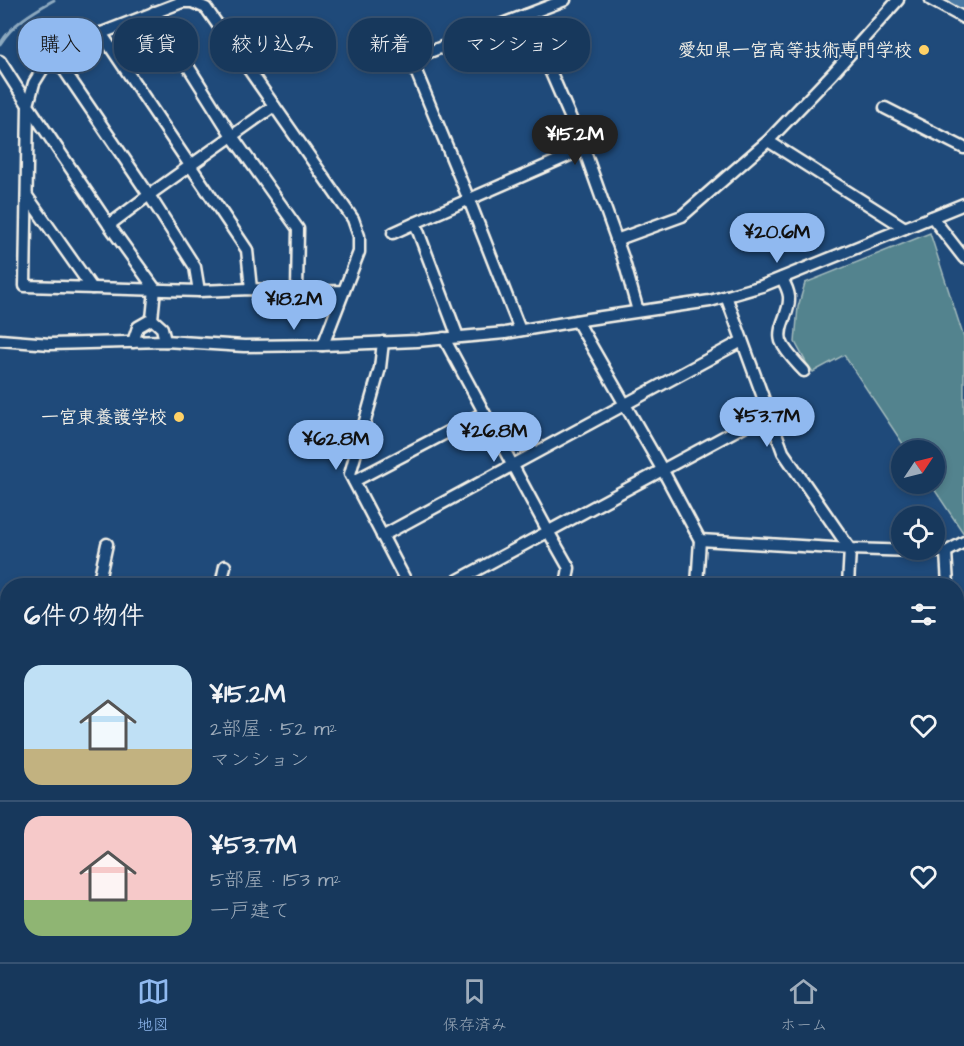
<!DOCTYPE html>
<html lang="ja">
<meta charset="utf-8">
<style>
:root{--surface:#17385c;--page:#203f62;--text:#f1f3f6;--muted:#9eacbb;--line:#365272;--accent:#90b9f0}
body{margin:0;font-family:"Architects Daughter","Klee One",sans-serif;background:var(--page);color:var(--text);height:100vh;display:flex;flex-direction:column;font-size:22px;white-space:nowrap}
*{box-sizing:border-box;margin:0}
p{font-size:20px;color:var(--muted)}
.icon{flex:none;width:33px;height:33px;fill:none;stroke:currentColor;stroke-width:2;stroke-linecap:round;stroke-linejoin:round}
.map{position:relative;flex:1;overflow:hidden}
.details{position:absolute;left:0px;top:578px;width:964px;height:386px;display:flex;flex-direction:column;background:var(--surface);border-radius:24px 24px 0 0;box-shadow:0 3px 9px #0003,0 0 0 2px var(--line)}
.details>*{flex:none}
.hud{position:absolute;left:18px;top:18px;width:600px;height:54px;display:flex;gap:12px}
.needle{width:39px;rotate:55deg}
.buttons{position:absolute;left:891px;top:440px;display:grid;gap:12px}
.buttons a{display:grid;place-items:center;width:54px;height:54px;border-radius:50%;background:var(--surface);box-shadow:0 3px 9px #0003,0 0 0 2px var(--line);font-size:30px}
.price{position:absolute;translate:-50% -51px;padding:0 14px;border-radius:21px;background:var(--accent);color:#111;font-size:20px;line-height:39px;filter:drop-shadow(0 2px 3px #0008)}
.price::after{content:'';position:absolute;left:50%;top:36px;width:18px;height:14px;margin-left:-9px;background:inherit;clip-path:polygon(0 0,100% 0,50% 100%)}
.price.active{background:#222;color:#fff}
ul{padding:0;list-style:none}
li{display:flex;align-items:center;gap:18px;height:150px;padding:0 24px}
li+li{border-top:2px solid var(--line)}
li span{display:grid;place-items:center;flex:none;width:168px;height:120px;border-radius:18px;color:#555}
li>.icon{margin-inline-start:auto}
span .icon{width:72px;height:72px;fill:#fffc;stroke-width:1}
li b{font-size:26px}
h2{display:flex;justify-content:space-between;align-items:center;height:72px;padding:0 24px;font-size:26px}
.tag{padding:0 21px;border-radius:24px;background:var(--surface);box-shadow:0 3px 9px #0003,0 0 0 2px var(--line);font-size:21px;line-height:54px}
.tag.active{background:var(--accent);color:#111}
.dock{display:flex;justify-content:space-around;align-items:center;height:84px;border-top:2px solid var(--line);background:var(--surface);font-size:16px;color:var(--muted)}
.dock a{display:grid;justify-items:center;gap:3px}
.dock .active{color:var(--accent)}
.map>svg:first-child{display:block}
</style>
<div class="map">
<svg width="964" height="962" viewBox="0 0 964 962">
<rect width="100%" height="100%" fill="#1f4a7a"/>
<filter id="ink" filterUnits="userSpaceOnUse"><feTurbulence type="fractalNoise" baseFrequency=".0167" numOctaves="2"/><feDisplacementMap in="SourceGraphic" scale="12" xChannelSelector="R" yChannelSelector="G"/><feConvolveMatrix kernelMatrix="1 2 1 2 8 2 1 2 1" color-interpolation-filters="sRGB"/></filter>
<g filter="url(#ink)">
<path fill="#52838e" stroke="#a3babb" stroke-width="1.5" d="M 930,233 L 964,338 L 964,534 L 930,483 L 934,483 L 934,450 L 907,450 L 844,355 L 813,372 L 807,364 L 795,342 L 798,307 L 805,283 Z"/>
<g fill="none" stroke-linecap="round" stroke-linejoin="round">
<path stroke="#8da9bf" stroke-width="3" d="M 0,44 C 13,23 33,12 54,0"/>
<path stroke="#4879a4" stroke-width="20" d="M 947,0 L 964,9"/>
<g stroke="#f4f1e8" stroke-width="15">
<g id="minor">
<path d="M 931,0 L 964,18"/>
<path d="M 154,12 L 232,136 L 298,229 L 297,292"/>
<path d="M 526,15 L 584,149 L 623,258 L 638,311"/>
<path d="M 101,33 L 247,250 L 251,289"/>
<path d="M 54,55 L 149,195 L 195,267 L 199,291"/>
<path d="M 0,61 L 28,105 L 109,225 L 155,289 L 152,319 L 162,328 L 165,341"/>
<path d="M 885,108 L 964,148"/>
<path d="M 768,141 L 905,228"/>
<path d="M 27,196 L 92,288"/>
<path d="M 932,217 L 964,258"/>
<path d="M 109,225 L 149,195 L 274,106"/>
<path d="M 393,233 L 415,223"/>
<path d="M 616,240 L 682,216 L 768,141 L 833,73 L 898,0"/>
<path d="M 782,278 C 785,285 790,292 789,300 C 789,314 777,327 781,341 C 785,352 796,362 804,371"/>
<path d="M 726,296 L 783,452 L 850,549 L 848,585"/>
<path d="M 577,321 L 662,469 L 700,540 L 850,549 L 946,552 L 964,542"/>
<path d="M 520,330 L 469,200 L 411,59 L 565,0"/>
<path d="M 458,337 L 415,223 L 584,149"/>
<path d="M 444,338 L 548,531 L 569,568 L 566,585"/>
<path d="M 0,340 L 50,344 L 165,341 L 244,346 L 323,345 L 417,341 L 505,333 L 588,319 L 710,301 L 762,286 L 964,204"/>
<path d="M 133,342 L 138,327 L 152,319"/>
<path d="M 383,342 L 380,368 L 350,474 L 408,585"/>
<path d="M 323,345 L 359,252 L 359,236 L 353,219 L 206,8 L 192,2 L 182,2 L 73,44 L 50,57 L 34,83 L 28,105 L 25,286 L 199,291 L 251,289 L 297,292 L 344,291"/>
<path d="M 354,481 L 484,413"/>
<path d="M 382,536 L 742,341"/>
<path d="M 946,552 L 948,585"/>
<path d="M 98,585 L 107,544"/>
<path d="M 221,585 L 225,566"/>
<path d="M 449,585 L 768,413"/>
<path d="M 697,585 L 700,540"/>
<path d="M 0,626 L 8,628"/>
<path d="M 957,672 L 964,670"/>
<path d="M 0,741 L 8,737"/>
<path d="M 957,768 L 963,862"/>
<path d="M 0,807 L 8,821"/>
<path d="M 0,879 L 8,880"/>
<path d="M 79,956 L 82,962"/>
<path d="M 222,956 L 227,962"/>
<path d="M 420,956 L 423,962"/>
<path d="M 597,956 L 601,962"/>
<path d="M 778,956 L 778,962"/>
<path d="M 849,956 L 849,962"/>
<path d="M 923,956 L 928,962"/>
<path d="M 101,962 L 114,956"/>
<path d="M 691,962 L 695,957 L 697,956"/>
</g>
</g>
<use href="#minor" stroke="#1f4a7a" stroke-width="10"/>
</g>
</g>
<g fill="#ffd166" stroke="#1f4a7a" stroke-width="2">
<circle cx="924" cy="50" r="6"/>
<circle cx="179" cy="417" r="6"/>
</g>
<g text-anchor="middle" stroke-width="4.5" stroke-linejoin="round" paint-order="stroke">
<g font-size="18" font-weight="bold" fill="#f4f1e8" stroke="#1f4a7a" text-anchor="end">
<text x="912" y="56">愛知県一宮高等技術専門学校</text>
<text x="167" y="423">一宮東養護学校</text>
</g>
</g>
</svg>
<div class="buttons">
<a><svg class="needle" viewBox="-14 -14 28 28"><path d="M0-13l5 13h-10z" fill="#e53935"/><path d="M0 13l5-13h-10z" fill="#9eacbb"/></svg></a>
<a><svg class="icon" aria-label="locate" viewBox="0 0 24 24"><circle cx="12" cy="12" r="6"/><path d="M12 2v4M12 18v4M2 12h4M18 12h4"/></svg></a>
</div>
<b class="price active" style="left:575px;top:166px">¥15.2M</b>
<b class="price" style="left:777px;top:264px">¥20.6M</b>
<b class="price" style="left:294px;top:331px">¥18.2M</b>
<b class="price" style="left:767px;top:448px">¥53.7M</b>
<b class="price" style="left:494px;top:463px">¥26.8M</b>
<b class="price" style="left:336px;top:471px">¥62.8M</b>
<div class="hud">
<a class="tag active">購入</a>
<a class="tag">賃貸</a>
<a class="tag">絞り込み</a>
<a class="tag">新着</a>
<a class="tag">マンション</a>
</div>
<section class="details">
<h2>6件の物件<svg class="icon" aria-label="filters" viewBox="0 0 24 24"><path d="M4 7h16M4 17h16"/><circle cx="9" cy="7" r="2"/><circle cx="15" cy="17" r="2"/></svg></h2>
<ul>
<li><span style="background:linear-gradient(#bfe0f5 70%,#c2b280 0)"><svg class="icon" aria-label="home" viewBox="0 0 24 24"><path d="M3 11l9-7 9 7M6 9v11h12V9"/></svg></span><div><b>¥15.2M</b><p>2部屋 · 52 m²</p><p>マンション</p></div><svg class="icon" aria-label="heart" viewBox="0 0 24 24"><path d="M12 20l-8-8c-3-5 5-10 8-4 3-6 11-1 8 4z"/></svg></li>
<li><span style="background:linear-gradient(#f6c9c9 70%,#8fb573 0)"><svg class="icon" aria-label="home" viewBox="0 0 24 24"><path d="M3 11l9-7 9 7M6 9v11h12V9"/></svg></span><div><b>¥53.7M</b><p>5部屋 · 153 m²</p><p>一戸建て</p></div><svg class="icon" aria-label="heart" viewBox="0 0 24 24"><path d="M12 20l-8-8c-3-5 5-10 8-4 3-6 11-1 8 4z"/></svg></li>
</ul>
</section>
</div>
<nav class="dock">
<a class="active"><svg class="icon" aria-label="map" viewBox="0 0 24 24"><path d="M3 6l6-2 6 2 6-2v14l-6 2-6-2-6 2zM9 4v14M15 6v14"/></svg>地図</a>
<a><svg class="icon" aria-label="saved" viewBox="0 0 24 24"><path d="M7 4h10v16l-5-4-5 4z"/></svg>保存済み</a>
<a><svg class="icon" aria-label="home" viewBox="0 0 24 24"><path d="M3 11l9-7 9 7M6 9v11h12V9"/></svg>ホーム</a>
</nav>
